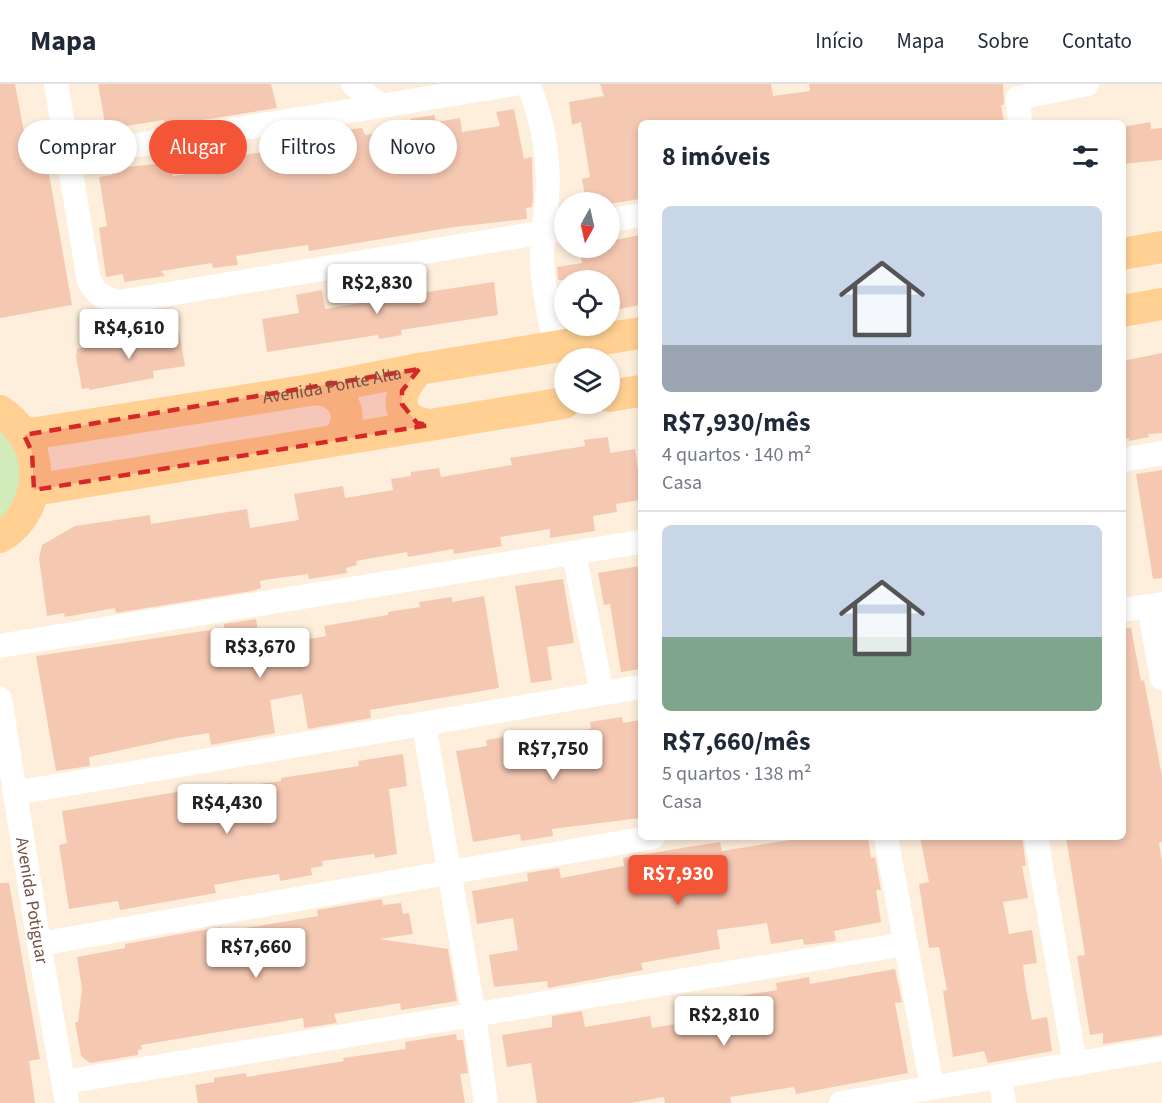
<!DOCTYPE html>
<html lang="pt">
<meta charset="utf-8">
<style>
:root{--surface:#fff;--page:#f2f2f3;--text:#1f2937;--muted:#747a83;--line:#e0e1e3;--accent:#f35536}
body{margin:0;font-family:"Source Sans 3",sans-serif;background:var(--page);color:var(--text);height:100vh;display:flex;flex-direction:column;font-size:22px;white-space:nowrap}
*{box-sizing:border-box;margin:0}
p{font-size:20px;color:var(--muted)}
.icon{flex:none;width:33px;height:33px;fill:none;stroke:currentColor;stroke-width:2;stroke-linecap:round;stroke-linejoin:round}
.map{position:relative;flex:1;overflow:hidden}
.side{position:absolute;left:638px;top:36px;width:488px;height:720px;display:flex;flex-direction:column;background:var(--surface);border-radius:9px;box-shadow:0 3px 9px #0003}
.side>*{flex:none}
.hud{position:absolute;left:18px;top:36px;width:530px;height:54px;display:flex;gap:12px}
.needle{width:39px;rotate:188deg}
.buttons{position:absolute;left:554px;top:108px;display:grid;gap:12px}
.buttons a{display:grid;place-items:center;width:66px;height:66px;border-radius:50%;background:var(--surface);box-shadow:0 3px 9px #0003;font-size:30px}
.price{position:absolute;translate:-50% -51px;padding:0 14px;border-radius:6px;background:#fff;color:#222;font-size:20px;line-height:39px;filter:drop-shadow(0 2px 3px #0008)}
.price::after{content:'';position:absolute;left:50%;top:36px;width:18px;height:14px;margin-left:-9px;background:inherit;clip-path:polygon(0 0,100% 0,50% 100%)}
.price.current{background:var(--accent);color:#fff}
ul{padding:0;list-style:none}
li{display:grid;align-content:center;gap:12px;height:318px;padding:0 24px}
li+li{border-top:2px solid var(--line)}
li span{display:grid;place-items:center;height:186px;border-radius:9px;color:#555}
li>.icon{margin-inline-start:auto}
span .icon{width:108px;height:108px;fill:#fffc;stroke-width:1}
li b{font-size:26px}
h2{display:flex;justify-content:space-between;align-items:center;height:72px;padding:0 24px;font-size:26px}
.pill{padding:0 21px;border-radius:27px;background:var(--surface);box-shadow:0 3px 9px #0003;font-size:21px;line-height:54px}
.pill.current{background:var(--accent);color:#fff}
header{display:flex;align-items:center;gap:36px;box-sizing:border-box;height:84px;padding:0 30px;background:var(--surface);border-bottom:2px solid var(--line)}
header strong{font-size:28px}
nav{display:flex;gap:33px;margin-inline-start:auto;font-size:21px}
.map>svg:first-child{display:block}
</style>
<header>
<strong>Mapa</strong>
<nav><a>Início</a><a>Mapa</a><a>Sobre</a><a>Contato</a></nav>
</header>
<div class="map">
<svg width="1162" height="1019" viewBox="0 0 1162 1019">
<rect width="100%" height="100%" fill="#feefdc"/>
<path fill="#d1ecba" d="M 0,337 L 29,390 L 0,445 Z"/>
<g fill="#f5c8b2">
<path d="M 0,0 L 15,0 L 24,48 L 30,47 L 33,63 L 44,61 L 72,221 L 0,234 Z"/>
<path d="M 98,0 L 271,0 L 277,24 L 165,42 L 164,36 L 106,45 Z"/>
<path d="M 600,0 L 771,0 L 773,12 L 810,7 L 809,0 L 1003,0 L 1004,21 L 1001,21 L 1004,39 L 640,39 L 640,115 L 609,120 L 609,118 L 586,118 L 582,95 L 590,93 L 581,38 L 572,41 L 569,18 L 604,12 Z"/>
<path d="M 514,25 L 524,75 L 532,73 L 533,116 L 532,123 L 526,124 L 527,135 L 454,143 L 309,167 L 308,161 L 260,168 L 236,172 L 238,181 L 213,184 L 212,179 L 161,187 L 165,192 L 124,198 L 123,190 L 106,193 L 99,144 L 107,142 L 99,93 L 112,91 L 111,85 L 171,78 L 173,92 L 205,87 L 204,78 L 268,67 L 267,64 L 290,60 L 288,53 L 362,44 L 365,51 L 412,43 L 410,35 L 434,31 L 436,38 L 460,34 L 462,48 L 500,42 L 496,28 Z"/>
<path d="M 1150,38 L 1151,45 L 1162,44 L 1162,76 L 1122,80 L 1122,43 Z"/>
<path d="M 640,151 L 640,221 L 609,227 L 609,196 L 558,196 L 557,183 L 582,179 L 579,164 L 609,164 L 610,157 Z"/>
<path d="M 419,196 L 421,209 L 494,198 L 498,231 L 401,246 L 402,251 L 379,255 L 378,251 L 267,268 L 262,235 L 299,229 L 296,211 L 322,206 L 325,225 L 396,213 L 394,200 Z"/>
<path d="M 179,247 L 185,282 L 153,287 L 154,294 L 89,306 L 89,304 L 82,305 L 76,273 L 77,265 Z"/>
<path d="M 1162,269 L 1162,349 L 1148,350 L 1149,353 L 1129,357 L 1129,354 L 1122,355 L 1122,277 Z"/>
<path d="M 608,353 L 610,369 L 635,365 L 640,400 L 640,416 L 616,420 L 617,428 L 593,432 L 595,447 L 550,454 L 550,445 L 500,453 L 502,462 L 454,470 L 453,465 L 408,473 L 407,468 L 356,477 L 357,481 L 346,484 L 347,489 L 309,495 L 308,490 L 271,495 L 260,497 L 261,504 L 252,507 L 116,529 L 115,524 L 65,533 L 64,529 L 47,532 L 39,474 L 42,461 L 75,442 L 150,431 L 151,440 L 247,425 L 250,444 L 299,436 L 294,410 L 343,402 L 345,414 L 393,406 L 391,395 L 411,392 L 411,388 L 439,384 L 441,393 L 512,381 L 510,374 L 585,362 L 584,356 Z"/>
<path d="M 1162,386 L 1162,494 L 1153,495 L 1136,390 Z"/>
<path d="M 640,482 L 640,585 L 621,588 L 610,520 L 604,521 L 598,489 Z"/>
<path d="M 563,495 L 574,559 L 547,563 L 552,596 L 531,599 L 515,502 Z"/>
<path d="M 484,512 L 499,604 L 370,626 L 371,634 L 308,645 L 302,610 L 270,616 L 275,649 L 211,661 L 209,649 L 177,654 L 89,673 L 90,682 L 56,687 L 36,572 L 224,544 L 224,540 L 256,535 L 261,564 L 326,552 L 324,542 L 388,531 L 388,528 L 420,523 L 419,518 L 452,513 L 452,518 Z"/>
<path d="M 1122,544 L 1131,544 L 1141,597 L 1144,596 L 1162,692 L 1162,758 L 1159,759 L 1162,777 L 1162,951 L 1103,960 L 1103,949 L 1090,951 L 1077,872 L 1085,871 L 1066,753 L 1122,753 Z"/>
<path d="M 622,633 L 623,639 L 640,636 L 640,734 L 552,745 L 553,752 L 521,757 L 520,750 L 473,758 L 456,667 L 487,662 L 486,656 L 517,651 L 518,656 L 591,645 L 590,638 Z"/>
<path d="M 403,670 L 407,702 L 389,705 L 397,770 L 375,774 L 374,770 L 322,777 L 323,782 L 311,784 L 312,791 L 280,797 L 279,790 L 247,795 L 214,801 L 216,809 L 120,826 L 118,817 L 69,825 L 59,761 L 67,759 L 62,727 L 231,699 L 232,704 L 281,697 L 281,694 L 359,682 L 358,677 Z"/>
<path d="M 808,753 L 868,753 L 871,774 L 875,773 L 881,806 L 876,806 L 881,838 L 834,847 L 836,857 L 804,861 L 803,855 L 771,860 L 767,839 L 717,846 L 720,865 L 641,879 L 643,886 L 548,904 L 547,897 L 494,903 L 489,871 L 518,866 L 513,834 L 477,840 L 472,807 L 528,797 L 527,789 L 559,784 L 561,794 L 624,782 L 623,774 L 688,763 L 720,758 L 722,767 Z"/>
<path d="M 920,753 L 1022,753 L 1026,782 L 1022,782 L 1028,814 L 1003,818 L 1009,850 L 1032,846 L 1037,879 L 1023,881 L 1026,905 L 1032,936 L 1047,933 L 1052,967 L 988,979 L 984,967 L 953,973 L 943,907 L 947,906 L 939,863 L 929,864 L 919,800 L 929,798 Z"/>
<path d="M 0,799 L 9,799 L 35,947 L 40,975 L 29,977 L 35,1019 L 0,1019 Z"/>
<path d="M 382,815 L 383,821 L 401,819 L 403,830 L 409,829 L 413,850 L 379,855 L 448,865 L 457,917 L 401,926 L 400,919 L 334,930 L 337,939 L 304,944 L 303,934 L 141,961 L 142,965 L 138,966 L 138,971 L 90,979 L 81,972 L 75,938 L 78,938 L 82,905 L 77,873 L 125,864 L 125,860 L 191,848 L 222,843 L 222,848 L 318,832 L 317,826 Z"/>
<path d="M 895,885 L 902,918 L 895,919 L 908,989 L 796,1010 L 794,1003 L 730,1013 L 731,1019 L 665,1019 L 664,1013 L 631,1019 L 537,1019 L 531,979 L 507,983 L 502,951 L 552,943 L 552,932 L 582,927 L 585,943 L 650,932 L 652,944 L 694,937 L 691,920 L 777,906 L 776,899 L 809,893 L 810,900 Z"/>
<path d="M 456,950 L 457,956 L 463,956 L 468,989 L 460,990 L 465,1019 L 198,1019 L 195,1001 L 214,998 L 214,994 L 246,989 L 247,993 L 344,977 L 343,974 L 406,965 L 405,958 Z"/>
</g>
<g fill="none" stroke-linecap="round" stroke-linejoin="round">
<g stroke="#fff" stroke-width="24">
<path d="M 56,0 L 89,197 C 97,211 104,215 120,218 L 564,145"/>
<path d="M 353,0 L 381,22 L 514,0"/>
<path d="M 528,0 C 544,38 550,76 547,117 C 545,135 542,154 542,172 C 542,202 550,233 555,263"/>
<path d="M 1020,39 L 1018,14 L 1087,0"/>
<path d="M 68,72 L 381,22"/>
<path d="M 609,137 L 640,131"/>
<path d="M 1122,376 L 1162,369"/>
<path d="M 574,470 L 602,609"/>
<path d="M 1149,522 L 1162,594"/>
<path d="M 1122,526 L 1162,520"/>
<path d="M 0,562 L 640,458"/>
<path id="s1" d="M 0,615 L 39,860 L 67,1019"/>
<path d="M 424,641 L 474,932 L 486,1019"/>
<path d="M 15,709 L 640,603"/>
<path d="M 886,753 L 932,1003"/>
<path d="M 1036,753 L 1075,980"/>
<path d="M 39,860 L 653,753"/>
<path d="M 1000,993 L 1004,1019"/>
<path d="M 64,998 L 906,860"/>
<path d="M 841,1019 L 1162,965"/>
</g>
<g stroke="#ffd092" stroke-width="32">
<path d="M 1122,170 L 1162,163"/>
<path d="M 1122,227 L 1162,220"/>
<path d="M 419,285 C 398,308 390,335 429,341"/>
<path d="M 317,305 C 346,309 356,334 337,356"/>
<path d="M 609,312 L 640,307"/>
<path d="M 0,327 C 9,334 17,340 23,350 C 46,383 35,433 0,453"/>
<path id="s2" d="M 24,351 L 317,305 L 419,285 L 640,249"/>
<path d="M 34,406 L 564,319"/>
</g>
</g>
<path fill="#d62828" fill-opacity="0.2" stroke="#d62828" stroke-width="4.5" stroke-dasharray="12 8" stroke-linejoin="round" d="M 419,285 L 402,307 L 402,320 L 417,339 L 429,341 L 34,406 L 32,368 L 24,351 Z"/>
<g text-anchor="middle" stroke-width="4.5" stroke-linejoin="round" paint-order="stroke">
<g font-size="18" fill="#745244" stroke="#fff3e4">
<text dy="6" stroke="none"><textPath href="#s2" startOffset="312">Avenida Ponte Alta</textPath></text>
<text dy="6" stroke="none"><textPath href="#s1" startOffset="204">Avenida Potiguar</textPath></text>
</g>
</g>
</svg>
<div class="buttons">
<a><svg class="needle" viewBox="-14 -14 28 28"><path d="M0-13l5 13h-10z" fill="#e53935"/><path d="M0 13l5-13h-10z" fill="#747a83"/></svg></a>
<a><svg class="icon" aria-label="locate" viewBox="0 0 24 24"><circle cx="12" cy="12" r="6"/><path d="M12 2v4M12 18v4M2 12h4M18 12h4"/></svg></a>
<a><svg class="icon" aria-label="layers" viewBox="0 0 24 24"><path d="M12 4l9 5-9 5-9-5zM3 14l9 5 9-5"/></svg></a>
</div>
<b class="price" style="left:377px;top:231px">R$2,830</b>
<b class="price" style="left:129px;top:276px">R$4,610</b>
<b class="price" style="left:260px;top:595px">R$3,670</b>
<b class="price" style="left:553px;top:697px">R$7,750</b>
<b class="price" style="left:227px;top:751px">R$4,430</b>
<b class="price current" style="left:678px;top:822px">R$7,930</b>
<b class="price" style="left:256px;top:895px">R$7,660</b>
<b class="price" style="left:724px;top:963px">R$2,810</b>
<div class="hud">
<a class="pill">Comprar</a>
<a class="pill current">Alugar</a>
<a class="pill">Filtros</a>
<a class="pill">Novo</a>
</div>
<section class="side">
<h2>8 imóveis<svg class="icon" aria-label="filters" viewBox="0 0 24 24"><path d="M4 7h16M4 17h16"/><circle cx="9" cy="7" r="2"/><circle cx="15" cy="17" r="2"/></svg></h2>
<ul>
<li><span style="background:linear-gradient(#c9d6e8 75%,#9aa5b1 0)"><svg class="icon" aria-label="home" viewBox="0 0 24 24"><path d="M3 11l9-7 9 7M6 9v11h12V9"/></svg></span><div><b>R$7,930/mês</b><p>4 quartos · 140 m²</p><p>Casa</p></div></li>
<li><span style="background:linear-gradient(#c9d6e8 60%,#7fa58c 0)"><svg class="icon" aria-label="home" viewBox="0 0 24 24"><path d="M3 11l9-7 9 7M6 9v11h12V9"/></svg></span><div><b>R$7,660/mês</b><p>5 quartos · 138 m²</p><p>Casa</p></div></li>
</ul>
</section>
</div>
